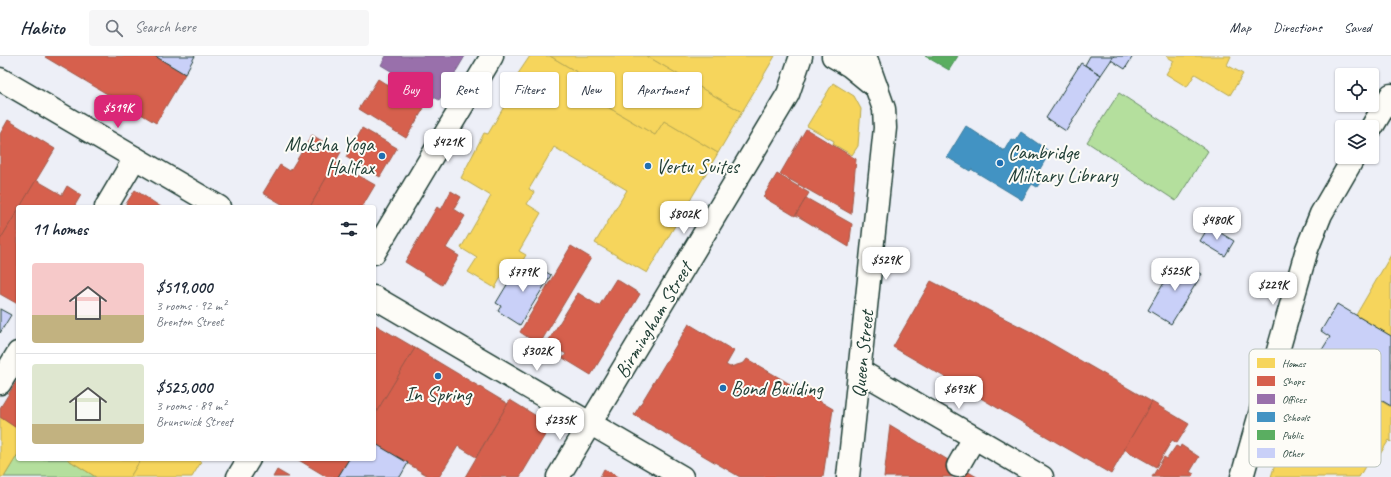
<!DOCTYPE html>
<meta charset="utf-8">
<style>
:root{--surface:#fff;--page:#f6f6f7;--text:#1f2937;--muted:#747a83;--line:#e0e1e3;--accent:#db2777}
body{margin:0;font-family:Caveat,sans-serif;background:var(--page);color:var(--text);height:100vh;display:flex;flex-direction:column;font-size:15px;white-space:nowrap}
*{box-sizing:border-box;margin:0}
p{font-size:13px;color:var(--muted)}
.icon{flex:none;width:22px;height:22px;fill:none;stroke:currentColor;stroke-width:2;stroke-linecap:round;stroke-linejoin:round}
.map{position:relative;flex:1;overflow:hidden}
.drawer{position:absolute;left:16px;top:149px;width:360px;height:256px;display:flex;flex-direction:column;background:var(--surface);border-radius:4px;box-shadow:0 1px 3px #0004}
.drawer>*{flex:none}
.banner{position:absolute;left:388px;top:16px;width:380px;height:36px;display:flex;gap:8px}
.tools{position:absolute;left:1335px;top:12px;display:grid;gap:8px}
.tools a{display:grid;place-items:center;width:44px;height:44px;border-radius:4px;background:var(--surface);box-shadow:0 1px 3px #0004;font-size:20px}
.price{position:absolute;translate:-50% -34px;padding:0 9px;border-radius:8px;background:#fff;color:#222;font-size:13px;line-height:26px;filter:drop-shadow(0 1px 2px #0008)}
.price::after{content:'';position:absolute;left:50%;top:24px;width:12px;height:9px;margin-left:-6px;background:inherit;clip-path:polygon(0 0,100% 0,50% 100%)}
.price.active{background:var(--accent);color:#fff}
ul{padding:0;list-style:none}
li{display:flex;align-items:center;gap:12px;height:100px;padding:0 16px}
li+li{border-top:1px solid var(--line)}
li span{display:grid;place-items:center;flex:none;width:112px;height:80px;border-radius:4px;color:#555}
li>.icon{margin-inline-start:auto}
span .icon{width:48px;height:48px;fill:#fffc;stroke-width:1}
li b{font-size:17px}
h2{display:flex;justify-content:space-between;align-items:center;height:48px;padding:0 16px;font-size:17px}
.tag{padding:0 14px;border-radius:4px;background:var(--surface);box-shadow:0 1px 3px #0004;font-size:14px;line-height:36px}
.tag.active{background:var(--accent);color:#fff}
header{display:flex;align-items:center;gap:24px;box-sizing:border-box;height:56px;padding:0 20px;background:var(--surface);border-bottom:1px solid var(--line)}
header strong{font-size:19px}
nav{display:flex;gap:22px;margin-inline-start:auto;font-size:14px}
.search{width:280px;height:36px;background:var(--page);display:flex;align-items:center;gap:10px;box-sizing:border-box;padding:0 14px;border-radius:4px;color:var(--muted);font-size:15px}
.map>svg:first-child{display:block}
</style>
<header>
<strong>Habito</strong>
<div class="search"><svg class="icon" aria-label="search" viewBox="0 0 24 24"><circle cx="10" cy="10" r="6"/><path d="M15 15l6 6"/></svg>Search here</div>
<nav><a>Map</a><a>Directions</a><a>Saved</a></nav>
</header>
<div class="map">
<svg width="1391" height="421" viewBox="0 0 1391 421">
<rect width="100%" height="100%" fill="#edeff7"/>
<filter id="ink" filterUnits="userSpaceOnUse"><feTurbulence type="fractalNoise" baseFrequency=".025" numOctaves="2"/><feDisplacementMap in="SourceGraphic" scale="8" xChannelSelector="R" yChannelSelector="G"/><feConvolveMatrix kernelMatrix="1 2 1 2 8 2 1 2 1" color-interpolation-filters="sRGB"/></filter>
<g filter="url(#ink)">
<g fill="#b4df9d" stroke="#6a8e68">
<path d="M 1119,37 L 1208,95 L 1176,145 L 1087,86 Z"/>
<path d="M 18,398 L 18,403 L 67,403 L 96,421 L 4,421 Z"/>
</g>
<g fill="#f6d55c" stroke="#b6a750">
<path d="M 530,0 L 550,0 L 592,25 L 584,37 L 655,79 L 664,65 L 718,97 L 647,217 L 595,187 L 627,134 L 554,91 L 529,133 L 534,136 L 527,148 L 541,157 L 519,195 L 526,199 L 514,219 L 505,214 L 495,232 L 468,216 L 477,202 L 461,192 L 491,140 L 461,122 L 484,77 L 488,78 L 512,37 L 507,34 Z"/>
<path d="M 550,0 L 647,0 L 742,56 L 718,97 L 664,65 L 655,79 L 584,37 L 592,25 Z"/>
<path d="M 647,0 L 775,0 L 742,56 Z"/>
<path d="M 1166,0 L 1231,0 L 1227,9 L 1243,18 L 1230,39 L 1195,18 L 1187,31 L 1166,18 L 1174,5 Z"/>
<path d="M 833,27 L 854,40 L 861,53 L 858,90 L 852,99 L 833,88 L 834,85 L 807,70 Z"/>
<path d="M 1391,199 L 1391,280 L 1356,259 Z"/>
<path d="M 1308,301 L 1391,351 L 1391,386 L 1389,384 L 1377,403 L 1371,400 L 1359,421 L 1271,421 Z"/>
<path d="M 0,361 L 18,373 L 18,398 L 4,421 L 0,421 Z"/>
<path d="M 67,403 L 141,403 L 130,421 L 96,421 Z"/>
<path d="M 141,403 L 196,403 L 201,406 L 192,421 L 130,421 Z"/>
</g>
<g fill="#d6604d" stroke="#9f5646">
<path d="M 46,0 L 155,0 L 185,18 L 156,67 L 45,1 Z"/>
<path d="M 378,23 L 424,52 L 406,82 L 359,53 Z"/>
<path d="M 8,64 L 55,93 L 20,151 L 18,151 L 18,154 L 0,184 L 0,78 Z"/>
<path d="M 362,72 L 397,92 L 380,121 L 346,101 Z"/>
<path d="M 806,73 L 856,103 L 851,158 L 780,118 Z"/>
<path d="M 312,79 L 341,96 L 310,151 L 287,151 L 263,137 L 280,109 L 290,115 Z"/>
<path d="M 335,106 L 375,129 L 362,151 L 310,151 Z"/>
<path d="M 777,118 L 809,137 L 795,160 L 763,141 Z"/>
<path d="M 36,124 L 62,139 L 67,130 L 81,139 L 74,151 L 20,151 Z"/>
<path d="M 135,134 L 161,151 L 124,151 Z"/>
<path d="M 451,135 L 461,141 L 454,153 L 465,160 L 446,192 L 459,200 L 442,229 L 405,206 L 437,151 L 441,154 Z"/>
<path d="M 806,142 L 852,168 L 849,191 L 796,159 Z"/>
<path d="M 18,154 L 18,244 L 16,247 L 0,238 L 0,184 Z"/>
<path d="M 571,190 L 591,202 L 539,289 L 520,276 Z"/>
<path d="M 616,223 L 640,238 L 591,319 L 563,302 L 566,298 L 547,287 L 578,237 L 599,250 Z"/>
<path d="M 931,225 L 1031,276 L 1152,346 L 1111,418 L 893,291 Z"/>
<path d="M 374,268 L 415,292 L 374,360 Z"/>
<path d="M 689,268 L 734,295 L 726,309 L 730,311 L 744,307 L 747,303 L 833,353 L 823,421 L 740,421 L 634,359 Z"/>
<path d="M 415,292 L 508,348 L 476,401 L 458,390 L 439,421 L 430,421 L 374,387 L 374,360 Z"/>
<path d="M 18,323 L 18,373 L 0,361 L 0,352 Z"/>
<path d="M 510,344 L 551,369 L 520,421 L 465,421 Z"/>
<path d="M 1152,346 L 1189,368 L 1177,387 L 1172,384 L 1156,411 L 1124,393 Z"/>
<path d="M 890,369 L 958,410 L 977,421 L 884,421 Z"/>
<path d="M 1181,389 L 1199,401 L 1190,416 L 1194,418 L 1192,421 L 1152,421 L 1164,401 L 1167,403 L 1176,390 L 1180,392 Z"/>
<path d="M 297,403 L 349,403 L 338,421 L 327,421 Z"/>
<path d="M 604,413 L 618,421 L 600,421 Z"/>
<path d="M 277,414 L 289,421 L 273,421 Z"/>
</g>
<path fill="#9970ab" stroke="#746187" d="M 386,0 L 465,0 L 439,44 L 381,9 Z"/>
<path fill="#4393c3" stroke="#387998" d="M 966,70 L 1004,95 L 1011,83 L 1015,85 L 1021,76 L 1050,96 L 1037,118 L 1043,122 L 1037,131 L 1032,128 L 1022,144 L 971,113 L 970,115 L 947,101 Z"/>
<path fill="#5aae61" stroke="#488c54" d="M 925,0 L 958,0 L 949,14 Z"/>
<g fill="#c9d0f8" stroke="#1f3d34">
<path d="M 155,0 L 195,0 L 185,18 Z"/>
<path d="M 1090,0 L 1114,0 L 1101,19 L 1085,9 Z"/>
<path d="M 1114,0 L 1133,0 L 1125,13 L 1111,4 Z"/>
<path d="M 1081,7 L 1101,19 L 1066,75 L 1046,62 Z"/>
<path d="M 1209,170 L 1234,185 L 1225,200 L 1200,185 Z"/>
<path d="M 1178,203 L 1202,218 L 1171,268 L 1148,254 Z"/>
<path d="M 528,205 L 551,219 L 520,269 L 498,255 L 501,250 L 496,247 L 511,222 L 516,225 Z"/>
<path d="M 1337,248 L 1391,280 L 1391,350 L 1315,305 L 1330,281 L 1321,275 Z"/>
<path d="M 0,253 L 11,259 L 0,277 Z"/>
<path d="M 374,387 L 408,407 L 400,421 L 338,421 L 349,403 L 374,403 Z"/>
</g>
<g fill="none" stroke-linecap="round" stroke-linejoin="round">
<g stroke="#1f3d34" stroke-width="25">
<g id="minor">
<path d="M 833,0 L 850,10 L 877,32"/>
<path d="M 0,23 L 219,151"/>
<path d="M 1372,71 L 1391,39"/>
<path d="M 106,151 L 135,102"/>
<path d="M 374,197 L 492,0"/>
<path d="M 374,241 L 682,421"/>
<path d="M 860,315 L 1042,421"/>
<path d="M 0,327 L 18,297"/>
<path d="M 958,410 L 974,382"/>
<path d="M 238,421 L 249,403"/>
<path d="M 558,421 L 788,38 L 801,0"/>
<path d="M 848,421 L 885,72 L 884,53 L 867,5 L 864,0"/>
<path d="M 1242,421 L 1307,193 L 1321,158 L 1354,101"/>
</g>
</g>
<use href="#minor" stroke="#fdfcf7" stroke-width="22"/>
</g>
</g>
<g fill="#1f6fb2" stroke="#fdfcf7" stroke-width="1.5">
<circle cx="382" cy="100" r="4"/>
<circle cx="1000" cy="107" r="4"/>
<circle cx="648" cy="110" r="4"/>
<circle cx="438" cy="320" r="4"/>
<circle cx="723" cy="332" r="4"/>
</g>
<g text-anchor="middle" stroke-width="4" stroke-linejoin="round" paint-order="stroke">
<g font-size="20" fill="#1f3d34" stroke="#fdfcf7" text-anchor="start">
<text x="374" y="95" text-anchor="end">Moksha Yoga<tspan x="374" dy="23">Halifax</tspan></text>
<text x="1008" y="103">Cambridge<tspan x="1008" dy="23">Military Library</tspan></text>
<text x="656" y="117">Vertu Suites</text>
<text x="731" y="339">Bond Building</text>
<text x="438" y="345" text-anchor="middle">In Spring</text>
</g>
<g font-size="20" fill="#1f3d34" stroke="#fdfcf7">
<text transform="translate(653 264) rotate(-59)" y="7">Birmingham Street</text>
<text transform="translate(862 298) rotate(-84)" y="7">Queen Street</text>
</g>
</g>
<rect x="1249" y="293" width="132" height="118" rx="6" fill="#fdfcf7" stroke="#bac3bc" stroke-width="1"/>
<rect x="1257" y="302" width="18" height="10" fill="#f6d55c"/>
<rect x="1257" y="320" width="18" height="10" fill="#d6604d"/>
<rect x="1257" y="338" width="18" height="10" fill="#9970ab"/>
<rect x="1257" y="356" width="18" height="10" fill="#4393c3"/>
<rect x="1257" y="374" width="18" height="10" fill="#5aae61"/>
<rect x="1257" y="392" width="18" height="10" fill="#c9d0f8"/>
<g font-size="11" fill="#1f3d34">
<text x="1282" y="311">Homes</text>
<text x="1282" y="329">Shops</text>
<text x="1282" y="347">Offices</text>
<text x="1282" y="365">Schools</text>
<text x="1282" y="383">Public</text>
<text x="1282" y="401">Other</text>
</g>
</svg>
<div class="tools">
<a><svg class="icon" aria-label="locate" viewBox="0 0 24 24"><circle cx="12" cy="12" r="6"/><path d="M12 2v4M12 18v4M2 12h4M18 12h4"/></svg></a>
<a><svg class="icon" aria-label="layers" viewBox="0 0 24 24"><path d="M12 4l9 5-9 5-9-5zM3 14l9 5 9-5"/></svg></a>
</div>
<b class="price active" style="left:118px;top:73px">$519K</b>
<b class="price" style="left:448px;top:107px">$421K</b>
<b class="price" style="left:684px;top:179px">$802K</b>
<b class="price" style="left:1217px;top:185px">$480K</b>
<b class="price" style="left:886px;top:225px">$529K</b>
<b class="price" style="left:1175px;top:236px">$525K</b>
<b class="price" style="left:523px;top:237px">$779K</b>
<b class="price" style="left:1273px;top:250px">$229K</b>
<b class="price" style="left:537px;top:316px">$302K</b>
<b class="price" style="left:959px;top:354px">$693K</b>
<b class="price" style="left:560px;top:385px">$235K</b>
<div class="banner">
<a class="tag active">Buy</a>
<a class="tag">Rent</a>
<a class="tag">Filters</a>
<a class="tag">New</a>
<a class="tag">Apartment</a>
</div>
<section class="drawer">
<h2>11 homes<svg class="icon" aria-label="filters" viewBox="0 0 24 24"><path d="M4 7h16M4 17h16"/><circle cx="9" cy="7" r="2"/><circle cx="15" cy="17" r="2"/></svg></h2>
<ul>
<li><span style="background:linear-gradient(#f6c9c9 65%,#c2b280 0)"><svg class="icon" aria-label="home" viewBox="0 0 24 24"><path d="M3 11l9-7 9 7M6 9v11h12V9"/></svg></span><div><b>$519,000</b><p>3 rooms · 92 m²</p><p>Brenton Street</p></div></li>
<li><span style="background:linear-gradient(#dfe7d0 75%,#c2b280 0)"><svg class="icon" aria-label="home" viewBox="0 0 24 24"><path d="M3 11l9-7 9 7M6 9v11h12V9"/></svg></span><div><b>$525,000</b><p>3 rooms · 89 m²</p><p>Brunswick Street</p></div></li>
</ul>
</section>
</div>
